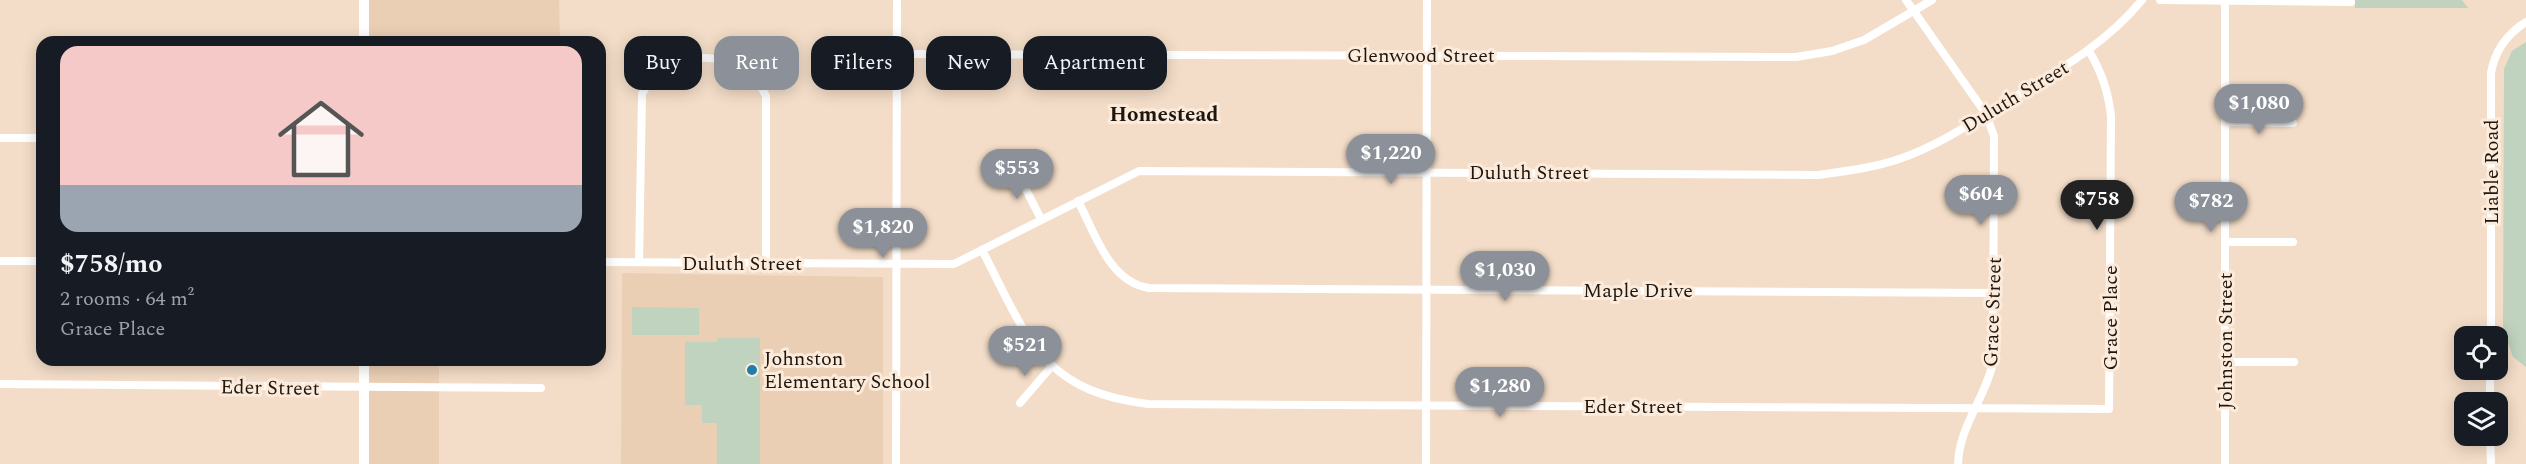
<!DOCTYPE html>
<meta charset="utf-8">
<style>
:root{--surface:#171b24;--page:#242831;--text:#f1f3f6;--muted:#9ea1a6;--line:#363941;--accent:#8c9099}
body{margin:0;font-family:Spectral,serif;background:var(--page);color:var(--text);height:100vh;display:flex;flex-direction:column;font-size:22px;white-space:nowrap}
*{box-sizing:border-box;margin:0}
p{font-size:20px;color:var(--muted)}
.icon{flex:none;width:33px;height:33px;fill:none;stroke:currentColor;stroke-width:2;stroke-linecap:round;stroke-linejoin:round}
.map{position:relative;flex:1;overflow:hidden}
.panel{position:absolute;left:36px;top:36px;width:570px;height:330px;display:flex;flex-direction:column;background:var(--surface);border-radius:18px;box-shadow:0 3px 15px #0003}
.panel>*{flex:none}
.guide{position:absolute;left:624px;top:36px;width:570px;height:54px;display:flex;gap:12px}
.controls{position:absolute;left:2454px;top:326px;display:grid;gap:12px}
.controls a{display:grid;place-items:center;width:54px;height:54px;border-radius:12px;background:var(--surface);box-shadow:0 3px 15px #0003;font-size:30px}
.price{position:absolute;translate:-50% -51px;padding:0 14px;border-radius:21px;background:var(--accent);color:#fff;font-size:20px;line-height:39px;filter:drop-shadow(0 2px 3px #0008)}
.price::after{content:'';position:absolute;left:50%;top:36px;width:18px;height:14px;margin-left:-9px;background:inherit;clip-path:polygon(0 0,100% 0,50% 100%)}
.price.selected{background:#222;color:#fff}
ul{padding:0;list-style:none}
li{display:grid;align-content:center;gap:12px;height:318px;padding:0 24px}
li+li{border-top:2px solid var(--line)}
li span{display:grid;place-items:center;height:186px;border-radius:18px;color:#555}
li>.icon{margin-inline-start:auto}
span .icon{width:108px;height:108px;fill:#fffc;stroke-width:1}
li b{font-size:26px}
.chip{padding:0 21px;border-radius:18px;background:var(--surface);box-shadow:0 3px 15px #0003;font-size:21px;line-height:54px}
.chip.selected{background:var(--accent);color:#fff}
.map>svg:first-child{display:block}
</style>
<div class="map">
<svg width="2526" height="464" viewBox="0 0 2526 464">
<rect width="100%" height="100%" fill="#f3ddc8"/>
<g fill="#ebcfb5">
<path d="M 367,0 L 559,0 L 560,42 L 367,42 Z"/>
<path d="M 622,273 L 883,277 L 883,464 L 621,464 Z"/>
<rect x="367" y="360" width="72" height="104"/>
</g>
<g fill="#c0d3bf">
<path d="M 2355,0 L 2462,0 L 2468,8 L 2355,8 Z"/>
<path d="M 2526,42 L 2526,367 L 2513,357 L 2503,329 L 2504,69 L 2512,51 Z"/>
<path d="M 632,307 L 699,308 L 699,335 L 632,335 Z"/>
<path d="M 718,338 L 760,338 L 760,464 L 717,464 L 717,423 L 702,423 L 702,405 L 685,405 L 685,342 L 717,342 Z"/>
</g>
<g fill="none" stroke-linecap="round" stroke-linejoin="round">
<g stroke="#fff" stroke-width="8">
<path d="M 1906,0 L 1986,114 L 1994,136 L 1993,363 C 1985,398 1959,427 1958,464"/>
<path d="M 2160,0 L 2351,2"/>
<path d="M 2225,2 L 2225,464"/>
<path d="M 897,54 L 1796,57 L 1832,51 L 1864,40 L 1932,0"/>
<path d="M 2225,122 L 2293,123"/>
<path d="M 0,138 L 42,138"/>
<path d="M 1016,170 L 1041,219"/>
<path d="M 1078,201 C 1095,233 1109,282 1149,288 L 1993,293"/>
<path d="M 2225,242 L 2293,242"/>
<path d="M 982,250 C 1027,336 1040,391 1148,404 L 2109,409 L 2111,116 C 2108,91 2102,73 2089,51"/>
<path d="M 0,261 L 42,261"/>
<path d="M 600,262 L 954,264 L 1139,171 L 1818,175 C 1845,171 1873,168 1899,159 C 1938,146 1973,122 2008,101 C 2057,71 2105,45 2142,0"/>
<path d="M 639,262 L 642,94 C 665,45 744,46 766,96 L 766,263"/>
<path d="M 2491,336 L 2491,73 C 2495,50 2507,34 2526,22"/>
<path d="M 2225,362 L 2294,362"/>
<path d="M 2490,369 L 2490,402"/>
<path d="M 0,384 L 541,388"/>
<path d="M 1020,403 L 1051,367"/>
<path d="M 2490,435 L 2491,464"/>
<path d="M 896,464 L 897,0"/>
<path d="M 1426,464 L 1427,0"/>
</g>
<g stroke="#fff" stroke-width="10">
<path d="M 364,42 L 364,0"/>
<path d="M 364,360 L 364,464"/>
</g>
</g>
<circle fill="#217daa" stroke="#fcebda" stroke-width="2" cx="752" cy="370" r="6"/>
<g text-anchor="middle" stroke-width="6" stroke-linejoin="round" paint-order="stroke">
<g font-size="20" fill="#1e1710" stroke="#fcebda">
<text x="1421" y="62">Glenwood Street</text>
<text transform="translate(2015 96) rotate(-31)" y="7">Duluth Street</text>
<text x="1529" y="179">Duluth Street</text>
<text transform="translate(2491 172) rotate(-90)" y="7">Liable Road</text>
<text x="742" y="270">Duluth Street</text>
<text x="1638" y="297">Maple Drive</text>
<text transform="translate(1992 312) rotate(-88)" y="7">Grace Street</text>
<text transform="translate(2110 318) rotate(-90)" y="7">Grace Place</text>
<text transform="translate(2225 341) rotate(-90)" y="7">Johnston Street</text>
<text transform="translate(270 387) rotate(1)" y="7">Eder Street</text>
<text x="1633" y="413">Eder Street</text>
</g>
<g font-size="20" fill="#1e1710" stroke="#fcebda" text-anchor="start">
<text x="764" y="365">Johnston<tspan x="764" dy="23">Elementary School</tspan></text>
</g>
<g font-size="21" font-weight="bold" fill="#1e1710" stroke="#fcebda">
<text x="1164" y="121">Homestead</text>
</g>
</g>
</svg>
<div class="controls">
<a><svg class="icon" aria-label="locate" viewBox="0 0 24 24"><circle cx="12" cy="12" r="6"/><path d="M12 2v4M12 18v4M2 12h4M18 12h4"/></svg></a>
<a><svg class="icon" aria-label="layers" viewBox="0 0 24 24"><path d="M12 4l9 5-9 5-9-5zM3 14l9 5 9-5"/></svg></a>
</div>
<b class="price" style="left:2259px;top:135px">$1,080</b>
<b class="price" style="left:1391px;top:185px">$1,220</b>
<b class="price" style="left:1017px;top:200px">$553</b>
<b class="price" style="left:1981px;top:226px">$604</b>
<b class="price selected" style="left:2097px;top:231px">$758</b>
<b class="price" style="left:2211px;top:233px">$782</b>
<b class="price" style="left:883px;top:259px">$1,820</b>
<b class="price" style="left:1505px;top:302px">$1,030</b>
<b class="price" style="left:1025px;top:377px">$521</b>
<b class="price" style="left:1500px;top:418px">$1,280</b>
<div class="guide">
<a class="chip">Buy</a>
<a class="chip selected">Rent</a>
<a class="chip">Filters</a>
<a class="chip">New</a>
<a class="chip">Apartment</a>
</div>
<section class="panel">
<ul>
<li><span style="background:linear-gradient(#f6c9c9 75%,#9aa5b1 0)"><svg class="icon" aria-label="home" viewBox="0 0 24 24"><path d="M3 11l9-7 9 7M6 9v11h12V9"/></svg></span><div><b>$758/mo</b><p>2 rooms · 64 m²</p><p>Grace Place</p></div></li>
</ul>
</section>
</div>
